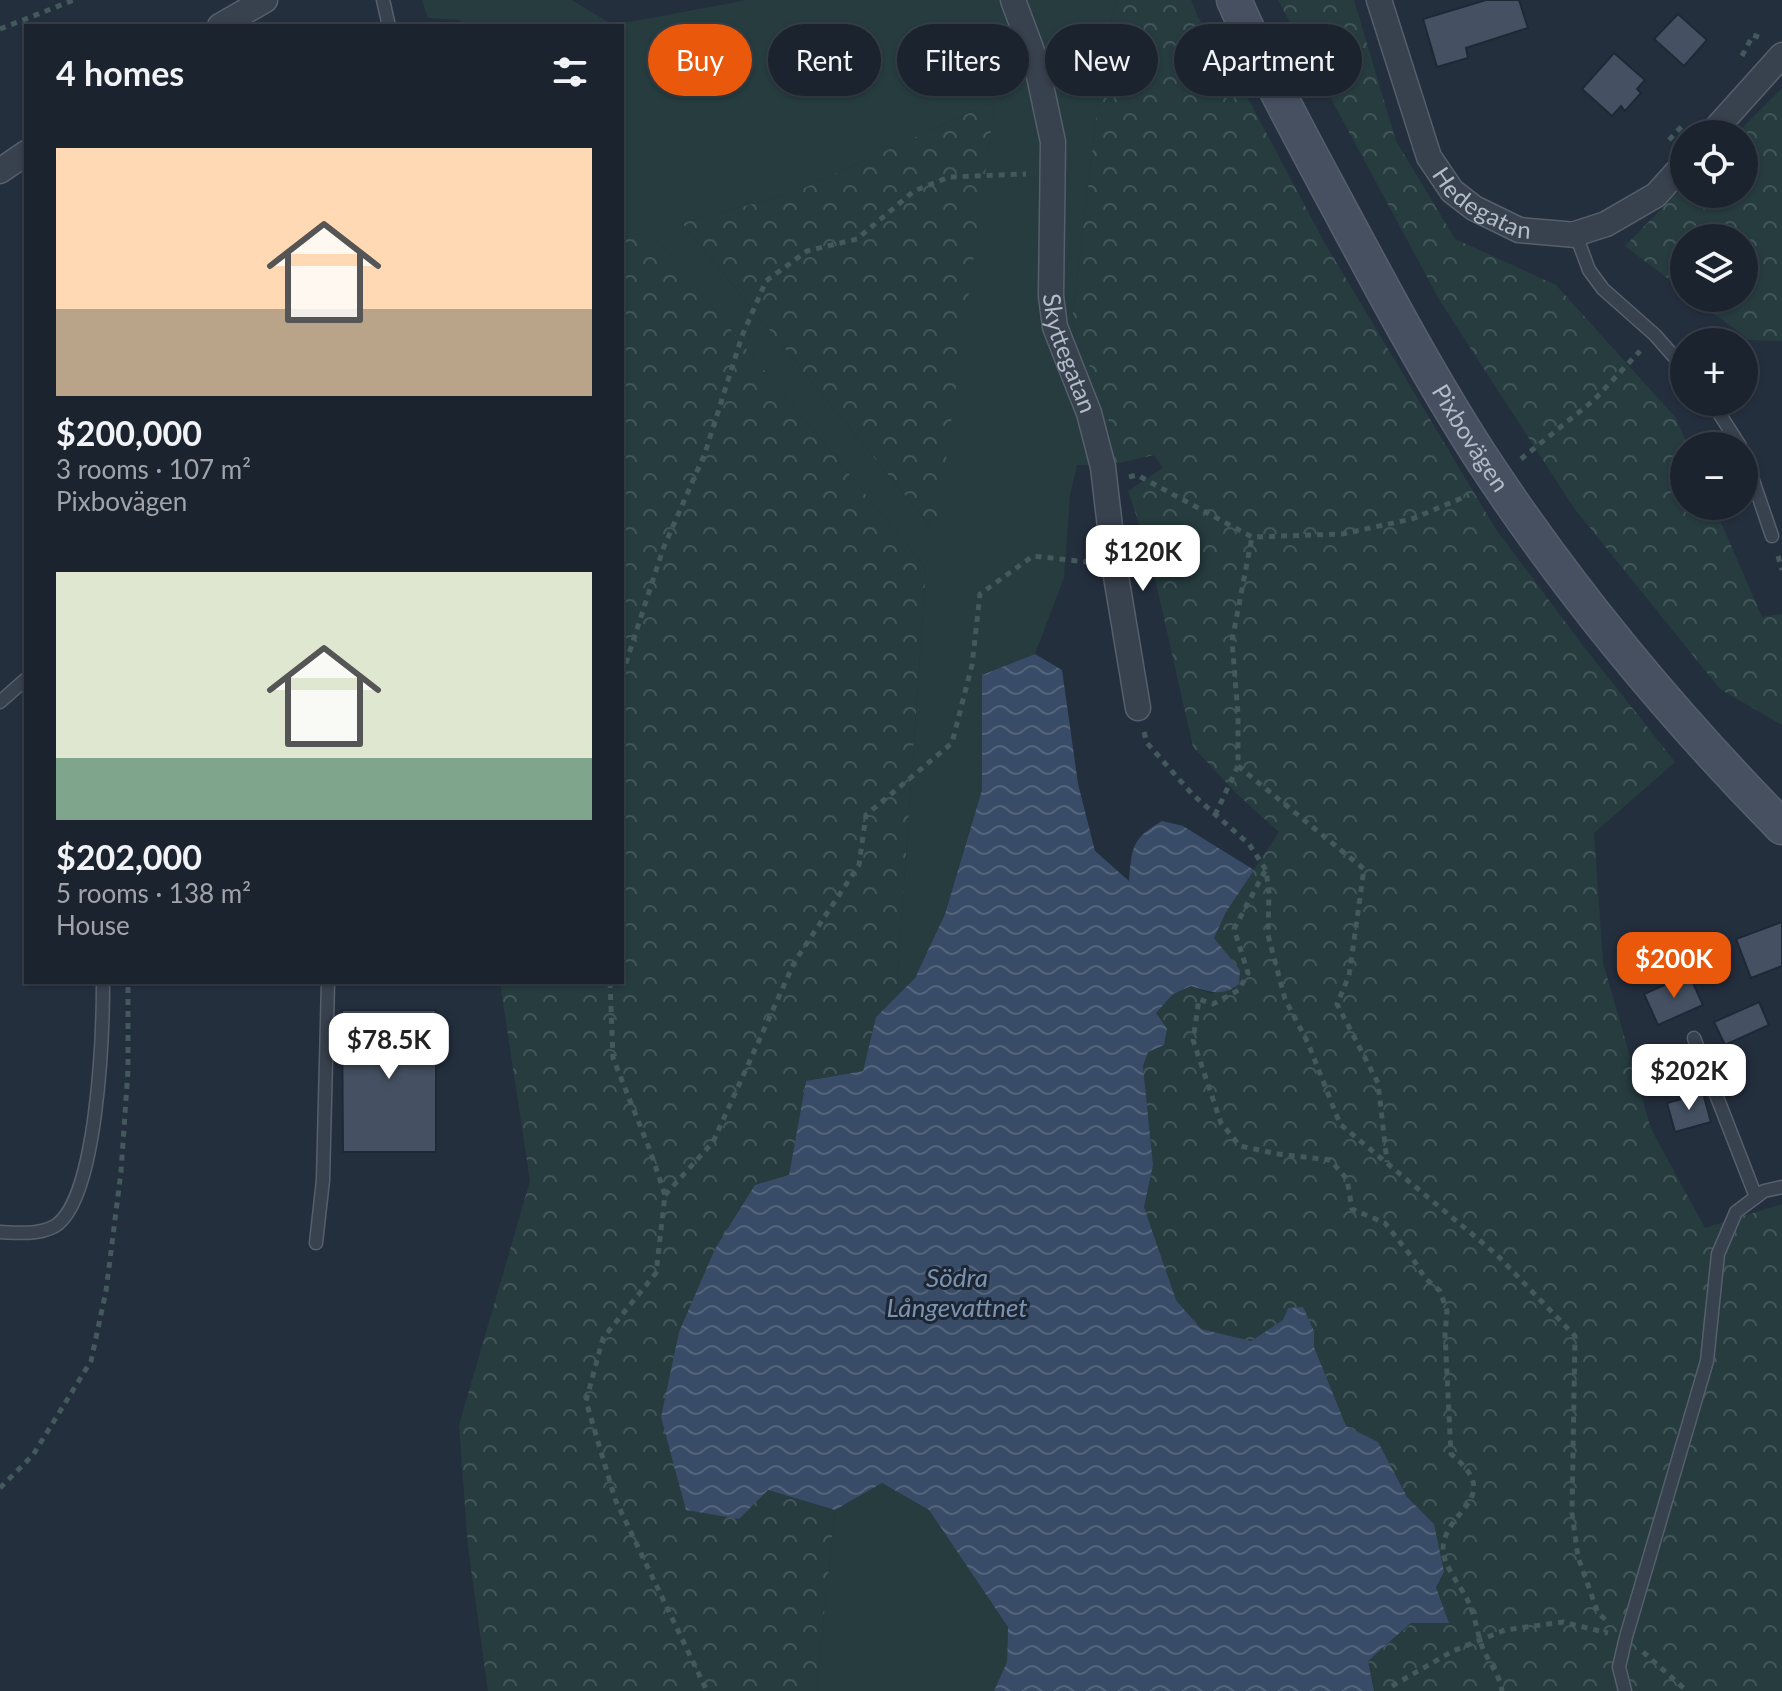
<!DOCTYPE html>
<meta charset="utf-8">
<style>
:root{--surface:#1b232e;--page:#282f3a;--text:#f1f3f6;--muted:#a0a4aa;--line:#39404a;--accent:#ea580c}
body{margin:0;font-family:Lato,sans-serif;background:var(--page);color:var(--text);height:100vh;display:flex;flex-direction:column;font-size:30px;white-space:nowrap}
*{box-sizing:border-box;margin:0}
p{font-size:26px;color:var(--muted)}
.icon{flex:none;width:44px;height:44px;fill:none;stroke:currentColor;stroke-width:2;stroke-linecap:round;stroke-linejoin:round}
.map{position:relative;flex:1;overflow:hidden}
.sheet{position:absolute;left:24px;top:24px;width:600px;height:960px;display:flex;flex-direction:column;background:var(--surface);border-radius:0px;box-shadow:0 2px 6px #0004,0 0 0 2px var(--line)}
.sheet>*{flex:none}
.guide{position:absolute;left:648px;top:24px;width:760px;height:72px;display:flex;gap:16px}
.buttons{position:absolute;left:1670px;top:120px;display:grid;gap:16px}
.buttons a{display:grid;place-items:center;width:88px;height:88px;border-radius:50%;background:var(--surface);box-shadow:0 2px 6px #0004,0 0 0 2px var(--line);font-size:40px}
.price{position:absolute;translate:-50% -68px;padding:0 18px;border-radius:16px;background:#fff;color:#222;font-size:26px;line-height:52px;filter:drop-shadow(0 2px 4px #0008)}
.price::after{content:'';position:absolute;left:50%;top:48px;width:24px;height:18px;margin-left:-12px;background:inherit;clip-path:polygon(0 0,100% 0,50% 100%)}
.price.selected{background:var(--accent);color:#fff}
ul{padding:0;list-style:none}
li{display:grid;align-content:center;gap:16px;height:424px;padding:0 32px}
li span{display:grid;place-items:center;height:248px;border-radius:0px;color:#555}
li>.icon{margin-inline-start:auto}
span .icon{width:144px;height:144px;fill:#fffc;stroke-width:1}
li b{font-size:34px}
h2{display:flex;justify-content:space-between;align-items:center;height:96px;padding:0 32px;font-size:34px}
.chip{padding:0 28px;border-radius:36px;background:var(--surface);box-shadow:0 2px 6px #0004,0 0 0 2px var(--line);font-size:28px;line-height:72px}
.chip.selected{background:var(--accent);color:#fff}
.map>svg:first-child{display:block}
</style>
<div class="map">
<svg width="1782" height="1691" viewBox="0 0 1782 1691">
<defs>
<pattern id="forest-crowns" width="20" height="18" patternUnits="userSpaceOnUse" patternTransform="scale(2)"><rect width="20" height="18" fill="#263c3f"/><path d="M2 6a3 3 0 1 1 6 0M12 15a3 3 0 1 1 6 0" fill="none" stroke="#435659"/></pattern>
<pattern id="water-waves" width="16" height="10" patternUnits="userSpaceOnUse" patternTransform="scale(2)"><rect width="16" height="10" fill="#394c67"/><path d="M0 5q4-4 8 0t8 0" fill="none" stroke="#53647b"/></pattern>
</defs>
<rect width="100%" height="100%" fill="#242f3e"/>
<g fill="#263c3f" fill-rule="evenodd">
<path d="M 422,0 L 572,0 L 613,25 L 747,0 L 1116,0 L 1105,45 L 1072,321 L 1108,414 L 1111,465 L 1077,465 L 1070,496 L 1064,578 L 1035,654 L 982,675 L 982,790 L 945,914 L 915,978 L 896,997 L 926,568 L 650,231 L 622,238 L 622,26 L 462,26 L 460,20 L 428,18 ZM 995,101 L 935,532 L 682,223 L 793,193 Z"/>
<path d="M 882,1483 L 929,1510 L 1008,1627 L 1007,1662 L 994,1691 L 816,1691 L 835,1510 Z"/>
</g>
<g fill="url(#forest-crowns)">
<path d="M 1116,0 L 1191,0 L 1198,17 L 1244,91 L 1323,240 L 1495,528 L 1584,647 L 1675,762 L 1594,833 L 1603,963 L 1651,1129 L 1705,1228 L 1782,1204 L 1782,1691 L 1374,1691 L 1368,1661 L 1412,1623 L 1449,1623 L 1436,1586 L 1434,1524 L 1407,1497 L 1378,1442 L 1346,1427 L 1314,1347 L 1314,1331 L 1283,1320 L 1251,1341 L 1201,1329 L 1176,1300 L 1144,1207 L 1153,1165 L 1143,1066 L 1156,1013 L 1173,994 L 1191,986 L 1212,994 L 1240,970 L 1214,938 L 1226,912 L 1279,832 L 1237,794 L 1193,747 L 1150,556 L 1128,491 L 1163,468 L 1154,455 L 1111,465 L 1108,414 L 1072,321 L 1105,45 Z"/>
<path d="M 1278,0 L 1354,0 L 1396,141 L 1455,239 L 1556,285 L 1675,417 L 1688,446 L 1684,446 L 1684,506 L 1714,506 L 1762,617 L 1782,614 L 1782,725 L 1720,689 L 1574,508 L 1440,301 Z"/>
<path d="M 1782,88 L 1782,341 L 1749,340 L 1694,298 L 1744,298 L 1744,238 L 1684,238 L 1684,291 L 1625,246 L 1684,186 L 1684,194 L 1744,194 L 1744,134 L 1736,134 Z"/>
<path d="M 995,101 L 936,533 L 682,223 L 793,193 Z"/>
<path d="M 650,231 L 926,568 L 896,997 L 876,1017 L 863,1071 L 806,1081 L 789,1175 L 767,1490 L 835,1510 L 816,1691 L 488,1691 L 468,1547 L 459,1425 L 530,1181 L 500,982 L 622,982 L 622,238 Z"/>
</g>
<path fill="url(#water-waves)" d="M 1035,654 L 1062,670 L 1078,784 L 1095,851 L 1129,881 C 1132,848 1131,839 1162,821 L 1183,826 L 1254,870 L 1226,912 L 1214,938 L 1240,970 L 1239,984 C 1223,997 1209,992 1191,986 L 1173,994 L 1156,1013 L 1167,1029 L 1164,1045 L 1148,1052 L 1143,1066 L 1153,1165 L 1144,1207 L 1176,1300 L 1201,1329 L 1251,1341 L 1283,1320 L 1288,1308 L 1303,1307 L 1314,1331 L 1314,1347 L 1346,1426 L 1378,1442 L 1407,1497 L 1434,1524 L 1444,1572 L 1436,1587 L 1449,1623 L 1411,1623 L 1368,1661 L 1374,1691 L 994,1691 L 1007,1662 L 1008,1627 L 929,1510 L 882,1483 L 835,1510 L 768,1490 L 739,1519 L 686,1510 L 661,1417 L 679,1332 L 715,1249 L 755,1185 L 789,1175 L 806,1081 L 863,1071 L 876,1017 L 915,978 L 945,914 L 982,790 L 982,675 Z"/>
<g fill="#455162" stroke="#1f2835" stroke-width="2">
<path d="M 1486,0 L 1519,0 L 1528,28 L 1466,48 L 1468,58 L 1437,67 L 1423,19 Z"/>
<path d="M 1678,14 L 1707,40 L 1684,66 L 1654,39 Z"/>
<path d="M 1614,53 L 1645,80 L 1637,89 L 1641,93 L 1625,111 L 1621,106 L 1612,116 L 1582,89 Z"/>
<path d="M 1782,922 L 1782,966 L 1751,978 L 1736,939 Z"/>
<path d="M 1689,974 L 1703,1005 L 1658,1025 L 1644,994 Z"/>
<path d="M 1759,1002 L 1769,1025 L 1725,1045 L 1714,1022 Z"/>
<path d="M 342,1010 L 436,1010 L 436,1152 L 343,1152 Z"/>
<path d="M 1703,1093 L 1711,1122 L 1675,1132 L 1667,1103 Z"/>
</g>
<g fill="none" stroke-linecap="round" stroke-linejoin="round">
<g stroke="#565f6c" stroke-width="15">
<g id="lane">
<path d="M 383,0 L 389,26"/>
<path d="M 1576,235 L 1589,270 L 1603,289 L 1655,335 L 1684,368"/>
<path d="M 1712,402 L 1740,446"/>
<path d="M 1744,454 L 1772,536"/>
<path d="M 0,702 L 26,679"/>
<path d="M 1694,1038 L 1756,1197"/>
<path d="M 0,1232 C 17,1233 39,1235 55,1226 C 98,1199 103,1031 103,982"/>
<path d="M 316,1243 L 323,1180 L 328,982"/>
<path d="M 1625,1691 L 1619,1667 L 1626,1637 L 1707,1361 L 1718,1254 L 1736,1212 L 1764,1191 L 1782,1187"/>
</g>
</g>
<g stroke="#565f6c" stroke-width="27">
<g id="street">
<path id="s1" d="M 1013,0 L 1036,62 L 1053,142 L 1051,296 L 1055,327 L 1089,413 L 1103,467 L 1115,570 L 1138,708"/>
<path id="s2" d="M 1379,0 L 1429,157 L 1452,191 L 1474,208 L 1519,230 L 1576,235 L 1575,234 L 1606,224 L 1656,195 L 1684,164"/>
<path d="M 220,26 L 265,0"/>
<path d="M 1711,134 L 1782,55"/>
<path d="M 0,171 L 26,153"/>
</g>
</g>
<g stroke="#565f6c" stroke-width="37">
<g id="secondary">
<path id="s3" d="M 1234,0 C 1267,76 1307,148 1346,221 C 1389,301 1432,381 1481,457 C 1568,590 1671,714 1782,827"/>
</g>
</g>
<g stroke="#44595c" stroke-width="5" stroke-dasharray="6 6" stroke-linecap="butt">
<path d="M 0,29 L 74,0"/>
<path d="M 1742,56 L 1753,35 L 1764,39"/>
<path d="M 1669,140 L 1684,124"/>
<path d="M 1521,459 L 1594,400 L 1640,351"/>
<path d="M 1129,477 L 1137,475 L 1252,537 L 1342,534 L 1412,519 L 1469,495"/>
<path d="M 1778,556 L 1782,570"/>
<path d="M 622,687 L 624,669 L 663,549 L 705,453 L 742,336 L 766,281 L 807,251 L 857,239 L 914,191 L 949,177 L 1026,174"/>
<path d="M 1144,732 L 1147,743 L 1192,794 L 1249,844 L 1266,870 L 1269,893 L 1268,935 L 1285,999 L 1308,1043 L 1340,1124 L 1496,1254 L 1575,1336 L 1572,1513 L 1578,1557 L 1598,1613 L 1608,1622"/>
<path d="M 1238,766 L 1364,869 L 1349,976 L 1337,1004 L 1378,1083 L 1387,1162"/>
<path d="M 1215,815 L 1238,766 L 1238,714 L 1232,641 L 1252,537"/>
<path d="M 1265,871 L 1234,929 L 1248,973 L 1239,990 L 1213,1004 L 1199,999 L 1193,1040 L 1221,1123 L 1240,1146 L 1278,1154 L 1330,1160 L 1347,1179 L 1352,1209 L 1385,1223 L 1411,1256 L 1425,1278 L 1440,1291 L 1447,1311 L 1445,1334 L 1451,1454 C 1506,1499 1444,1509 1443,1549 C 1443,1565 1460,1585 1467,1599 C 1474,1613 1476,1626 1480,1640 C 1485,1659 1499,1671 1502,1691"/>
<path d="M 610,982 L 613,1058 L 651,1153 L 665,1195 L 656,1273 L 603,1338 L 586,1401 L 615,1499 L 707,1691"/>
<path d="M 665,1195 L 713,1142 L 795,961 L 859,865 L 866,815 L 952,743 L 972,665 L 980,594 L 1033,556 L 1087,562"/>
<path d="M 0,1488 L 33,1455 L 91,1361 L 106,1291 L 121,1172 L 128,1070 L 128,982"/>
<path d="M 1643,1652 L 1687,1691"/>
<path d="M 1392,1686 L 1453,1651 L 1505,1630 L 1563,1622 L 1608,1633"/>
</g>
<use href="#lane" stroke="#38414e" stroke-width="12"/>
<use href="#street" stroke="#38414e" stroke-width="24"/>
<use href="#secondary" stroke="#465061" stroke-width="34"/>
</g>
<g text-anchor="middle" stroke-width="6" stroke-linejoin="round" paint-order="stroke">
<g font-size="24" fill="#b4bcc9" stroke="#1d2633">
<text dy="8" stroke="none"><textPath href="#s2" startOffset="238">Hedegatan</textPath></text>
<text dy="8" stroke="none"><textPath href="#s1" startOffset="362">Skyttegatan</textPath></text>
<text dy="8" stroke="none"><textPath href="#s3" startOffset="498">Pixbovägen</textPath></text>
</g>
<g font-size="26" font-style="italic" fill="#7c92b1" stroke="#1d2633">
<text x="957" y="1287">Södra<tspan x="957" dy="30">Långevattnet</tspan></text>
</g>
</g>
</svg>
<div class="buttons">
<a><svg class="icon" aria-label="locate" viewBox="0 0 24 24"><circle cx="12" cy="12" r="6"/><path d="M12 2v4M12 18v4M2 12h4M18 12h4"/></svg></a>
<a><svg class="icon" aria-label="layers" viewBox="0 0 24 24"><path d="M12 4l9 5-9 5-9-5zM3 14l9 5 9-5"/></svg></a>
<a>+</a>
<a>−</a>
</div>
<b class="price" style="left:1143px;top:593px">$120K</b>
<b class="price selected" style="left:1674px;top:1000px">$200K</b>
<b class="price" style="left:389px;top:1081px">$78.5K</b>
<b class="price" style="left:1689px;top:1112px">$202K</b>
<div class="guide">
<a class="chip selected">Buy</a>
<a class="chip">Rent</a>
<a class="chip">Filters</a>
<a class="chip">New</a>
<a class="chip">Apartment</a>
</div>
<section class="sheet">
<h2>4 homes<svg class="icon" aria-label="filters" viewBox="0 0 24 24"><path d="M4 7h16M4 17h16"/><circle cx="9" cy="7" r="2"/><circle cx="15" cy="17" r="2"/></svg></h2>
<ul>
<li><span style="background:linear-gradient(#ffd9b3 65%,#b9a48a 0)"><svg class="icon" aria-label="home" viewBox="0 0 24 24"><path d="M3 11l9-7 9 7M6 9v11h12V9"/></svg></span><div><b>$200,000</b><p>3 rooms · 107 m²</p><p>Pixbovägen</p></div></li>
<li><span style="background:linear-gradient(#dfe7d0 75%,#7fa58c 0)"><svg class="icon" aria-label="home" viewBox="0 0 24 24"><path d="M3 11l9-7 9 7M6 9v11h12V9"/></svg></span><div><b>$202,000</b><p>5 rooms · 138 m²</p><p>House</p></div></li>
</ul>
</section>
</div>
